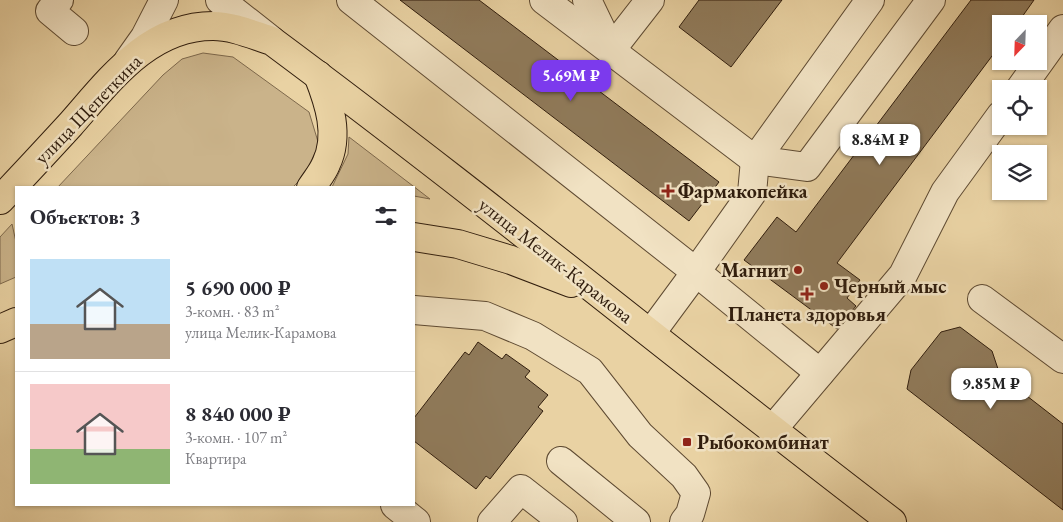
<!DOCTYPE html>
<html lang="ru">
<meta charset="utf-8">
<style>
:root{--surface:#fff;--page:#f2f2f3;--text:#2b2b33;--muted:#7c7c81;--line:#e1e1e2;--accent:#7c3aed}
body{margin:0;font-family:"EB Garamond",serif;background:var(--page);color:var(--text);height:100vh;display:flex;flex-direction:column;font-size:19px;white-space:nowrap}
*{box-sizing:border-box;margin:0}
p{font-size:16px;color:var(--muted)}
.icon{flex:none;width:28px;height:28px;fill:none;stroke:currentColor;stroke-width:2;stroke-linecap:round;stroke-linejoin:round}
.map{position:relative;flex:1;overflow:hidden}
.drawer{position:absolute;left:15px;top:186px;width:400px;height:320px;display:flex;flex-direction:column;background:var(--surface);border-radius:0px;box-shadow:0 1px 4px #0004}
.drawer>*{flex:none}
.needle{width:32px;rotate:203deg}
.fabs{position:absolute;left:992px;top:15px;display:grid;gap:10px}
.fabs a{display:grid;place-items:center;width:55px;height:55px;border-radius:0px;background:var(--surface);box-shadow:0 1px 4px #0004;font-size:25px}
.price{position:absolute;translate:-50% -42px;padding:0 11px;border-radius:10px;background:#fff;color:#222;font-size:16px;line-height:32px;filter:drop-shadow(0 1px 2px #0008)}
.price::after{content:'';position:absolute;left:50%;top:30px;width:15px;height:11px;margin-left:-8px;background:inherit;clip-path:polygon(0 0,100% 0,50% 100%)}
.price.active{background:var(--accent);color:#fff}
ul{padding:0;list-style:none}
li{display:flex;align-items:center;gap:15px;height:125px;padding:0 15px}
li+li{border-top:1px solid var(--line)}
li span{display:grid;place-items:center;flex:none;width:140px;height:100px;border-radius:0px;color:#555}
li>.icon{margin-inline-start:auto}
span .icon{width:60px;height:60px;fill:#fffc;stroke-width:1}
li b{font-size:21px}
h2{display:flex;justify-content:space-between;align-items:center;height:60px;padding:0 15px;font-size:21px}
.map>svg:first-child{display:block}
</style>
<div class="map">
<svg width="1063" height="522" viewBox="0 0 1063 522">
<rect width="100%" height="100%" fill="#e9d2a3"/>
<filter id="stains"><feTurbulence type="fractalNoise" baseFrequency=".004" numOctaves="4"/><feColorMatrix values="0 0 0 0 .2 0 0 0 0 .09 0 0 0 0 .02 0 0 0 .5 -.17"/></filter>
<radialGradient id="worn" r=".72"><stop offset=".6" stop-color="#630" stop-opacity="0"/><stop offset="1" stop-color="#630" stop-opacity=".3"/></radialGradient>
<g fill="#cab38a" stroke="#7d684c">
<path d="M 203,53 L 233,57 L 309,112 L 319,145 L 303,177 L 293,187 L 57,188 L 163,75 L 182,59 Z"/>
<path d="M 349,137 L 430,199 L 414,196 L 414,188 L 332,187 L 348,154 Z"/>
<path d="M 12,224 L 16,242 L 16,277 L 0,284 L 0,237 Z"/>
</g>
<g fill="#907b5b" stroke="#301d0d">
<path d="M 400,0 L 479,0 L 719,182 L 689,221 Z"/>
<path d="M 699,0 L 782,0 L 731,67 L 679,27 Z"/>
<path d="M 971,0 L 1034,0 L 1017,24 L 1001,24 L 1001,44 L 837,263 L 860,280 L 847,298 L 856,306 L 837,329 L 744,260 L 777,217 L 796,232 Z"/>
<path d="M 960,327 L 992,351 L 1000,375 L 1063,424 L 1063,510 L 907,389 L 911,370 L 941,332 Z"/>
<path d="M 478,342 L 502,359 L 506,354 L 530,371 L 525,377 L 548,395 L 538,407 L 543,411 L 515,447 L 490,479 L 486,476 L 476,489 L 414,441 L 414,418 L 465,352 L 469,355 Z"/>
</g>
<g fill="none" stroke-linecap="round" stroke-linejoin="round">
<g stroke="#5e4a32" stroke-width="30">
<g id="minor">
<path d="M 59,0 L 50,11 L 74,31"/>
<path d="M 220,0 L 271,40"/>
<path d="M 351,0 L 696,272 L 820,373"/>
<path d="M 544,0 L 755,160 L 807,167 L 931,0"/>
<path d="M 587,0 L 611,50 L 650,0"/>
<path d="M 128,61 L 145,37 L 164,0"/>
<path d="M 1020,89 L 1063,29"/>
<path d="M 982,299 L 1063,359"/>
<path d="M 414,310 L 485,316 L 533,336 L 590,371 L 640,435 L 684,476 L 696,493 L 690,514 L 684,522"/>
<path d="M 651,333 L 696,272 L 752,193 L 755,160 L 870,0"/>
<path d="M 772,430 L 903,275 L 945,192 L 1001,115"/>
<path d="M 561,461 L 636,522"/>
<path d="M 395,505 L 416,522"/>
<path d="M 492,522 L 521,489 L 563,522"/>
</g>
</g>
<g stroke="#301d0d" stroke-width="30">
<g id="major">
<path d="M 311,188 C 316,180 323,172 326,164 C 340,135 329,103 318,75"/>
<path d="M 0,200 C 24,175 47,150 70,125 C 109,81 148,26 213,26 C 233,26 253,35 272,41 C 482,197 684,363 892,522"/>
<path d="M 414,237 L 458,244 L 511,260 L 571,283"/>
<path d="M 0,329 L 16,322"/>
</g>
</g>
<use href="#minor" stroke="#f1e2c3" stroke-width="28"/>
<use href="#major" stroke="#e9d2a3" stroke-width="28"/>
</g>
<g fill="#8f2418" stroke="#f1e2c3" stroke-width="2">
<path d="M665.5 183.5h5v5h5v5h-5v5h-5v-5h-5v-5h5z"/>
<circle cx="798" cy="270" r="5"/>
<circle cx="824" cy="286" r="5"/>
<path d="M804.5 286.5h5v5h5v5h-5v5h-5v-5h-5v-5h5z"/>
<rect x="682" y="437" width="10" height="10" rx="2.5"/>
</g>
<g text-anchor="middle" stroke-width="5" stroke-linejoin="round" paint-order="stroke">
<g font-size="20" fill="#301d0d" stroke="#f1e2c3">
<text transform="translate(88 109) rotate(-46)" y="7">улица Щепеткина</text>
<text transform="translate(556 260) rotate(38)" y="7">улица Мелик-Карамова</text>
</g>
<g font-size="20" font-weight="bold" fill="#301d0d" stroke="#f1e2c3" text-anchor="start">
<text x="678" y="198">Фармакопейка</text>
<text x="788" y="277" text-anchor="end">Магнит</text>
<text x="834" y="293">Черный мыс</text>
<text x="807" y="321" text-anchor="middle">Планета здоровья</text>
<text x="697" y="449">Рыбокомбинат</text>
</g>
</g>
<rect width="100%" height="100%" filter="url(#stains)"/>
<rect width="100%" height="100%" fill="url(#worn)"/>
</svg>
<div class="fabs">
<a><svg class="needle" viewBox="-14 -14 28 28"><path d="M0-13l5 13h-10z" fill="#e53935"/><path d="M0 13l5-13h-10z" fill="#7c7c81"/></svg></a>
<a><svg class="icon" aria-label="locate" viewBox="0 0 24 24"><circle cx="12" cy="12" r="6"/><path d="M12 2v4M12 18v4M2 12h4M18 12h4"/></svg></a>
<a><svg class="icon" aria-label="layers" viewBox="0 0 24 24"><path d="M12 4l9 5-9 5-9-5zM3 14l9 5 9-5"/></svg></a>
</div>
<b class="price active" style="left:571px;top:102px">5.69M ₽</b>
<b class="price" style="left:880px;top:166px">8.84M ₽</b>
<b class="price" style="left:991px;top:410px">9.85M ₽</b>
<section class="drawer">
<h2>Объектов: 3<svg class="icon" aria-label="filters" viewBox="0 0 24 24"><path d="M4 7h16M4 17h16"/><circle cx="9" cy="7" r="2"/><circle cx="15" cy="17" r="2"/></svg></h2>
<ul>
<li><span style="background:linear-gradient(#bfe0f5 65%,#b9a48a 0)"><svg class="icon" aria-label="home" viewBox="0 0 24 24"><path d="M3 11l9-7 9 7M6 9v11h12V9"/></svg></span><div><b>5 690 000 ₽</b><p>3-комн. · 83 m²</p><p>улица Мелик-Карамова</p></div></li>
<li><span style="background:linear-gradient(#f6c9c9 65%,#8fb573 0)"><svg class="icon" aria-label="home" viewBox="0 0 24 24"><path d="M3 11l9-7 9 7M6 9v11h12V9"/></svg></span><div><b>8 840 000 ₽</b><p>3-комн. · 107 m²</p><p>Квартира</p></div></li>
</ul>
</section>
</div>
